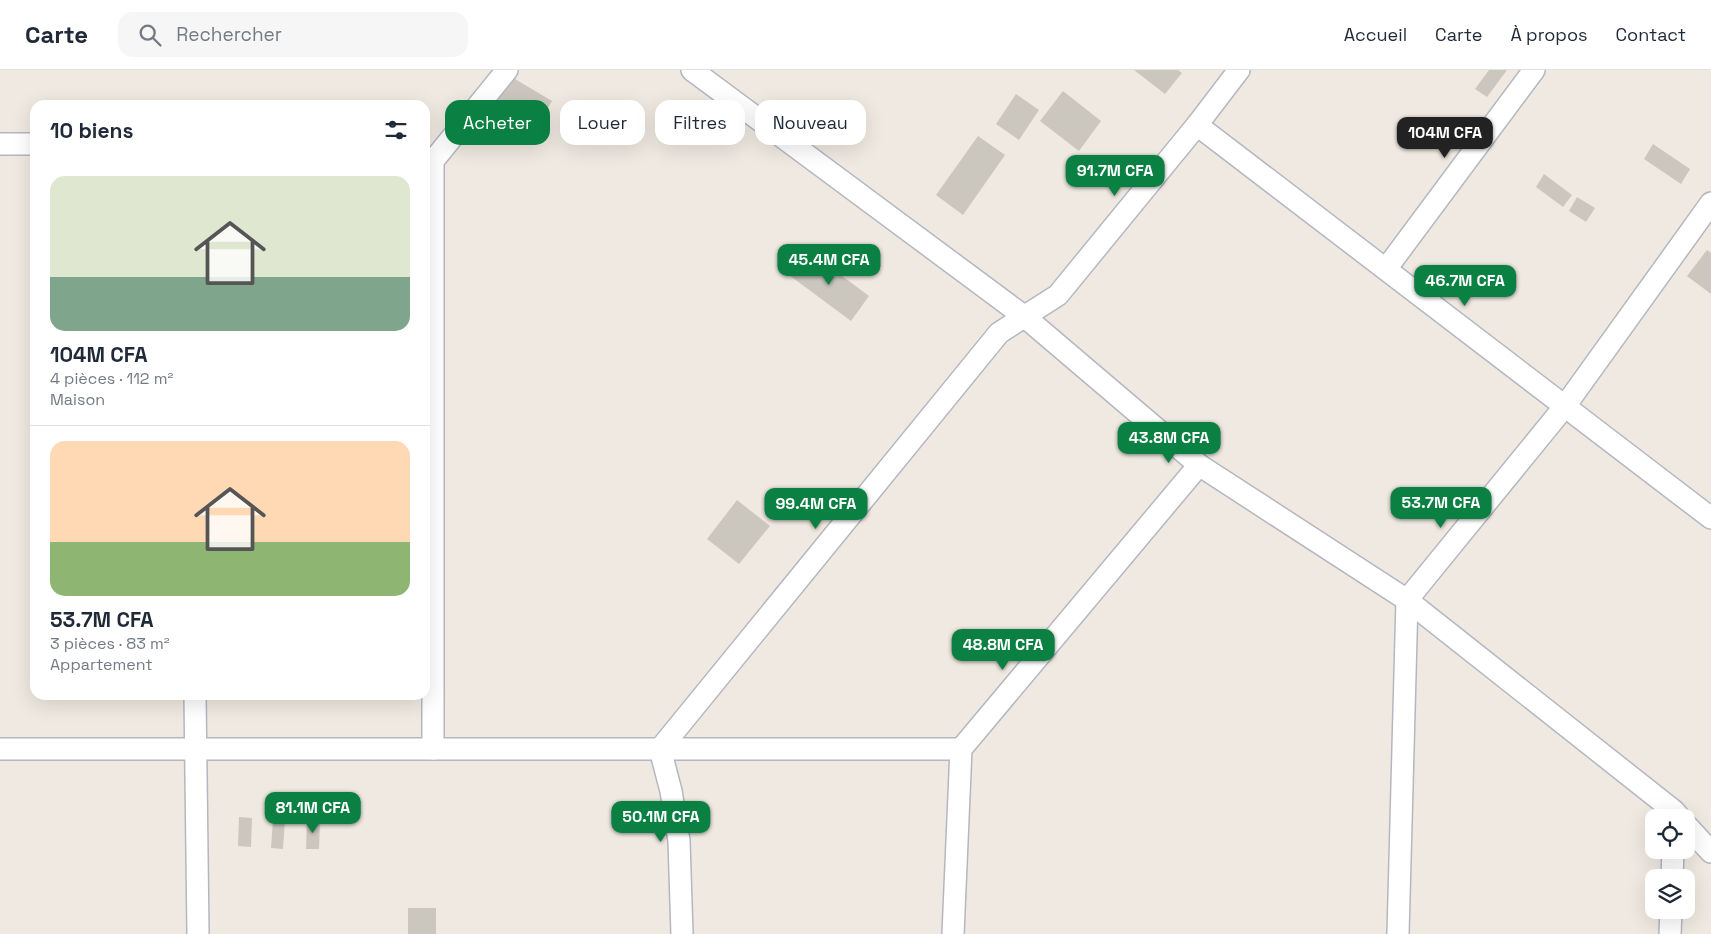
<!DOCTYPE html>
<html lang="fr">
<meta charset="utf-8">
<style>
:root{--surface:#fff;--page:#f6f6f7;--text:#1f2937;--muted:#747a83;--line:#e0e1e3;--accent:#0b8043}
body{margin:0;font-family:"Space Grotesk",sans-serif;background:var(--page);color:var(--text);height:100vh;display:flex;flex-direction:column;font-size:19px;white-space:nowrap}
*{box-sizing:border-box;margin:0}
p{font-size:16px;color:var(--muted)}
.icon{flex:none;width:28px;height:28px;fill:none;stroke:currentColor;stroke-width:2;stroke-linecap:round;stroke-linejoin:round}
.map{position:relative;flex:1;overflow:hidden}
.sheet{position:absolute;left:30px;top:30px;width:400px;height:600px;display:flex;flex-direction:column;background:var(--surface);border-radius:15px;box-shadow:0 5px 20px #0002}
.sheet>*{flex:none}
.hud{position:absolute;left:445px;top:30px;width:475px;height:45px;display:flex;gap:10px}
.tools{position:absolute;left:1645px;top:739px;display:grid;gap:10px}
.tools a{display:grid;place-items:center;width:50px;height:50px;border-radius:10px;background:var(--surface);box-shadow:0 5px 20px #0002;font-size:25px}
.price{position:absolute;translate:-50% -42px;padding:0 11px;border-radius:10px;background:var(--accent);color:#fff;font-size:16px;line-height:32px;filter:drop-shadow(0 1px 2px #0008)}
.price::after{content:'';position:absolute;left:50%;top:30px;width:15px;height:11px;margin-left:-8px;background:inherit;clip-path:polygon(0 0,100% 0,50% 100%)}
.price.active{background:#222;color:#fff}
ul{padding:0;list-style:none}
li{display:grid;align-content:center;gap:10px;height:265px;padding:0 20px}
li+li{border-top:1px solid var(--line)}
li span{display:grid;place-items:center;height:155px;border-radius:15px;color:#555}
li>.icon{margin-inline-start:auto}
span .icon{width:90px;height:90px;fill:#fffc;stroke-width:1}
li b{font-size:21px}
h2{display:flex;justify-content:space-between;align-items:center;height:60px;padding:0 20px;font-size:21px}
.chip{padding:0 18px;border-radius:15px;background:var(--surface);box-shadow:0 5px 20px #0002;font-size:18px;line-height:45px}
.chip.active{background:var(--accent);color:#fff}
header{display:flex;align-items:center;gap:30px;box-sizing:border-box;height:70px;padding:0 25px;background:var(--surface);border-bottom:1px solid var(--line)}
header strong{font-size:24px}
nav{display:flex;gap:28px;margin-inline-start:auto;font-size:18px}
.search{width:350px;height:45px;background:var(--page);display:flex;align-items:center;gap:12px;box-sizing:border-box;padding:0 18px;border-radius:15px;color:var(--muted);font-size:19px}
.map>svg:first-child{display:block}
</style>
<header>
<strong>Carte</strong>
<div class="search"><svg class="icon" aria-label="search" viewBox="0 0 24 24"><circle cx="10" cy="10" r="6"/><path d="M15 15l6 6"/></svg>Rechercher</div>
<nav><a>Accueil</a><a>Carte</a><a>À propos</a><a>Contact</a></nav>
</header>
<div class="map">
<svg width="1711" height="864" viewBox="0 0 1711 864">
<rect width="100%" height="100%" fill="#efe9e1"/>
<g fill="#cbc7bf">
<path d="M 1134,0 L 1178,0 L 1182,3 L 1165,24 Z"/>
<path d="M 1489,0 L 1507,0 L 1487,27 L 1475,19 Z"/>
<path d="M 510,6 L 552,31 L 536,58 L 494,33 Z"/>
<path d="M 1063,21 L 1101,51 L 1079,81 L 1040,51 Z"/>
<path d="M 1016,24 L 1039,40 L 1019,70 L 996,54 Z"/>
<path d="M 978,66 L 1005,85 L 963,145 L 936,125 Z"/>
<path d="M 1653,74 L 1690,99 L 1681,114 L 1644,89 Z"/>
<path d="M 1544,104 L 1572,125 L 1563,137 L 1536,117 Z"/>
<path d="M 1577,127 L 1595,138 L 1586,152 L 1569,141 Z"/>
<path d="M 807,180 L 869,226 L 851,251 L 789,205 Z"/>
<path d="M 1707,180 L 1711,183 L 1711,224 L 1687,206 Z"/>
<path d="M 737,430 L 770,456 L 739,494 L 707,469 Z"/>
<path d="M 239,747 L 252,748 L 251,777 L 238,776 Z"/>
<path d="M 273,749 L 285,749 L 283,779 L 271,778 Z"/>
<path d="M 307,749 L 320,749 L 319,779 L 306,779 Z"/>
<rect x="408" y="838" width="28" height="26"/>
</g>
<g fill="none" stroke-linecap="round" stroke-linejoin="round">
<g stroke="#b4b7c1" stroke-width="24">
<g id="street">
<path d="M 692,0 L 1025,247 L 1199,395 L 1407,530 L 1674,741 L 1680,748"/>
<path d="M 1197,55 L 1711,448"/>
<path d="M 0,74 L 35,74"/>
<path d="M 1386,199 L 1534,0"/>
<path d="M 195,625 L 198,864"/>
<path d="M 0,679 L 961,679"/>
<path d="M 433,679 L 433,91 L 507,0"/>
<path d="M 1686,755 L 1711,782"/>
<path d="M 1672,808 L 1673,780"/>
<path d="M 682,864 L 679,771 L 671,721 L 660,679 L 999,263 L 1058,225 L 1197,55 L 1239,0"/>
<path d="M 953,864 L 961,679 L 1199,395"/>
<path d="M 1398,864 L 1407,530 L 1565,336 L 1711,133"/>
<path d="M 1670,864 L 1671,840"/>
</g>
</g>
<use href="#street" stroke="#fff" stroke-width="21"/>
</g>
</svg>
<div class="tools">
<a><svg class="icon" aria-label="locate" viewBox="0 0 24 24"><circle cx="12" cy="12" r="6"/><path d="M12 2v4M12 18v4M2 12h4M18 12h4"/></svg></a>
<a><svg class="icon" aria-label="layers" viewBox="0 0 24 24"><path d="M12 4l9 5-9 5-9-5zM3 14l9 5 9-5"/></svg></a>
</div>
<b class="price active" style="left:1445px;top:89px">104M CFA</b>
<b class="price" style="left:1115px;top:127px">91.7M CFA</b>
<b class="price" style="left:829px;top:216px">45.4M CFA</b>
<b class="price" style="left:1465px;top:237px">46.7M CFA</b>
<b class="price" style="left:1169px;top:394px">43.8M CFA</b>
<b class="price" style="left:1441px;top:459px">53.7M CFA</b>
<b class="price" style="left:816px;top:460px">99.4M CFA</b>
<b class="price" style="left:1003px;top:601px">48.8M CFA</b>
<b class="price" style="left:313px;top:764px">81.1M CFA</b>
<b class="price" style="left:661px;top:773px">50.1M CFA</b>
<div class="hud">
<a class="chip active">Acheter</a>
<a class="chip">Louer</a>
<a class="chip">Filtres</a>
<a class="chip">Nouveau</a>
</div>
<section class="sheet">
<h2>10 biens<svg class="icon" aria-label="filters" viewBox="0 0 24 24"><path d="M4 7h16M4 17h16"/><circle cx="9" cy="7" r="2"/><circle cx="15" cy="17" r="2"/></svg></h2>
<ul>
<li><span style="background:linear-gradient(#dfe7d0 65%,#7fa58c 0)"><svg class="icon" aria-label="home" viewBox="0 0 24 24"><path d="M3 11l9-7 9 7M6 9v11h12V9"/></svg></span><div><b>104M CFA</b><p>4 pièces · 112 m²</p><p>Maison</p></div></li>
<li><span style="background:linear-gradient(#ffd9b3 65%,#8fb573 0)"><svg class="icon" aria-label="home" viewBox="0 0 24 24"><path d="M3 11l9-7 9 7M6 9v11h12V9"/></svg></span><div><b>53.7M CFA</b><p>3 pièces · 83 m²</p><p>Appartement</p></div></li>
</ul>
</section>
</div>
